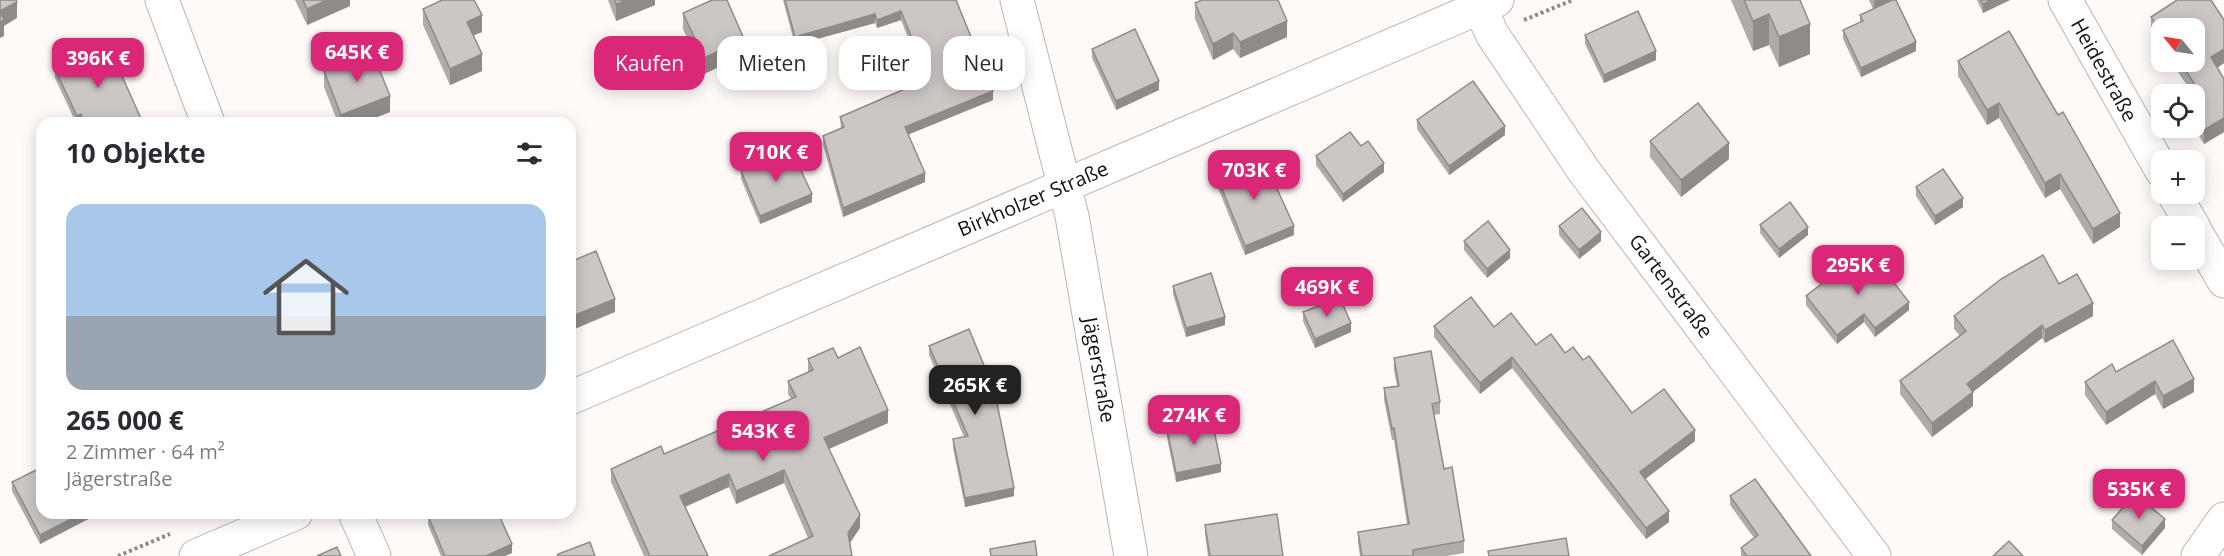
<!DOCTYPE html>
<html lang="de">
<meta charset="utf-8">
<style>
:root{--surface:#fff;--page:#f2f2f3;--text:#2b2b33;--muted:#7c7c81;--accent:#db2777}
body{margin:0;font-family:"Open Sans",sans-serif;background:var(--page);color:var(--text);height:100vh;display:flex;flex-direction:column;font-size:22px;white-space:nowrap}
*{box-sizing:border-box;margin:0}
p{font-size:20px;color:var(--muted)}
.icon{flex:none;width:33px;height:33px;fill:none;stroke:currentColor;stroke-width:2;stroke-linecap:round;stroke-linejoin:round}
.map{position:relative;flex:1;overflow:hidden}
.sheet{position:absolute;left:36px;top:117px;width:540px;height:402px;display:flex;flex-direction:column;background:var(--surface);border-radius:18px;box-shadow:0 3px 15px #0003}
.sheet>*{flex:none}
.top-card{position:absolute;left:594px;top:36px;width:570px;height:54px;display:flex;gap:12px}
.needle{width:39px;rotate:300deg}
.controls{position:absolute;left:2151px;top:18px;display:grid;gap:12px}
.controls a{display:grid;place-items:center;width:54px;height:54px;border-radius:12px;background:var(--surface);box-shadow:0 3px 15px #0003;font-size:30px}
.price{position:absolute;translate:-50% -51px;padding:0 14px;border-radius:12px;background:var(--accent);color:#fff;font-size:20px;line-height:39px;filter:drop-shadow(0 2px 3px #0008)}
.price::after{content:'';position:absolute;left:50%;top:36px;width:18px;height:14px;margin-left:-9px;background:inherit;clip-path:polygon(0 0,100% 0,50% 100%)}
.price.active{background:#222;color:#fff}
ul{padding:0;list-style:none}
li{display:grid;align-content:center;gap:12px;height:318px;padding:0 30px}
li span{display:grid;place-items:center;height:186px;border-radius:18px;color:#555}
li>.icon{margin-inline-start:auto}
span .icon{width:108px;height:108px;fill:#fffc;stroke-width:1}
li b{font-size:26px}
h2{display:flex;justify-content:space-between;align-items:center;height:72px;padding:0 30px;font-size:26px}
.chip{padding:0 21px;border-radius:18px;background:var(--surface);box-shadow:0 3px 15px #0003;font-size:21px;line-height:54px}
.chip.active{background:var(--accent);color:#fff}
.map>svg:first-child{display:block}
</style>
<div class="map">
<svg width="2224" height="556" viewBox="0 0 2224 556">
<rect width="100%" height="100%" fill="#fffaf7"/>
<g fill="none" stroke-linecap="round" stroke-linejoin="round">
<g stroke="#bab5b3" stroke-width="35">
<g id="minor">
<path d="M 162,0 L 208,123"/>
<path d="M 1017,0 L 1072,216 L 1131,556"/>
<path d="M 2065,0 L 2162,171"/>
<path d="M 1480,7 L 1492,34 L 1584,171 L 1874,556"/>
<path d="M 2174,194 L 2193,226"/>
<path d="M 2194,229 L 2224,281"/>
<path d="M 355,513 L 374,556"/>
<path d="M 2198,556 L 2224,519"/>
</g>
</g>
<g stroke="#bab5b3" stroke-width="35">
<g id="tertiary">
<path d="M 570,398 L 1497,0"/>
<path d="M 196,556 L 296,513"/>
</g>
</g>
<g stroke="#8c8987" stroke-width="4" stroke-dasharray="3 3" stroke-linecap="butt">
<path d="M 1524,20 L 1573,0"/>
<path d="M 118,556 L 170,534"/>
</g>
<use href="#minor" stroke="#fff" stroke-width="33"/>
<use href="#tertiary" stroke="#fff" stroke-width="33"/>
</g>
<g fill="#afaba9">
<path d="M 295,0 L 350,0 L 350,6 L 307,25 Z"/>
<path d="M 608,0 L 655,0 L 655,5 L 616,21 Z"/>
<path d="M 783,0 L 956,0 L 993,100 L 908,134 L 925,182 L 843,217 L 823,145 L 823,136 L 841,128 L 840,117 L 925,81 L 901,20 L 877,28 L 875,23 L 795,45 Z"/>
<path d="M 1731,0 L 1800,0 L 1810,54 L 1779,67 L 1769,45 L 1753,51 Z"/>
<path d="M 1869,0 L 1896,0 L 1916,51 L 1861,77 L 1843,39 L 1843,30 L 1860,22 L 1860,15 L 1873,9 Z"/>
<path d="M 1977,0 L 2010,0 L 1983,13 Z"/>
<path d="M 1195,3 L 1287,37 L 1240,58 L 1233,49 L 1213,60 L 1195,19 Z"/>
<path d="M 423,9 L 482,32 L 474,35 L 482,71 L 450,85 L 423,25 Z"/>
<path d="M 683,13 L 744,55 L 704,74 L 683,29 Z"/>
<path d="M 2151,17 L 2224,20 L 2224,63 L 2217,68 L 2224,79 L 2224,132 L 2204,144 L 2194,128 L 2194,100 L 2196,99 L 2194,94 L 2193,94 L 2171,62 L 2194,62 L 2162,28 L 2162,47 L 2151,31 Z"/>
<path d="M 1585,35 L 1656,60 L 1604,83 L 1585,44 Z"/>
<path d="M 1092,49 L 1159,90 L 1116,110 L 1092,58 Z"/>
<path d="M 1958,61 L 2120,227 L 2093,244 L 2060,189 L 2045,198 L 1999,118 L 1987,125 L 1958,76 Z"/>
<path d="M 55,69 L 143,123 L 76,123 L 55,78 Z"/>
<path d="M 324,71 L 390,112 L 362,123 L 338,123 L 324,87 Z"/>
<path d="M 1417,120 L 1505,135 L 1449,175 L 1417,129 Z"/>
<path d="M 1650,141 L 1729,159 L 1681,197 L 1650,157 Z"/>
<path d="M 1361,146 L 1384,172 L 1343,202 L 1316,165 L 1316,156 Z"/>
<path d="M 741,171 L 812,202 L 760,224 L 741,179 Z"/>
<path d="M 1216,174 L 1294,235 L 1245,255 L 1216,183 Z"/>
<path d="M 1916,187 L 1963,207 L 1935,225 L 1916,196 Z"/>
<path d="M 1760,225 L 1808,235 L 1779,258 L 1760,233 Z"/>
<path d="M 1559,226 L 1601,241 L 1579,259 L 1559,235 Z"/>
<path d="M 1464,241 L 1510,258 L 1487,278 L 1464,250 Z"/>
<path d="M 1857,270 L 1909,310 L 1875,337 L 1864,322 L 1837,344 L 1806,305 L 1806,296 Z"/>
<path d="M 2059,284 L 2093,316 L 2045,343 L 2042,338 L 1973,392 L 1973,406 L 1932,437 L 1900,394 L 1900,381 L 1960,336 L 1954,329 L 1954,316 Z"/>
<path d="M 1173,286 L 1225,325 L 1186,337 L 1173,294 Z"/>
<path d="M 1303,312 L 1351,332 L 1315,348 L 1303,321 Z"/>
<path d="M 1434,326 L 1494,327 L 1536,345 L 1565,353 L 1583,360 L 1632,413 L 1695,441 L 1645,479 L 1669,522 L 1646,539 L 1512,368 L 1480,394 L 1434,337 Z"/>
<path d="M 929,346 L 1014,496 L 965,507 L 953,448 L 953,439 L 964,437 L 929,355 Z"/>
<path d="M 838,358 L 888,423 L 829,449 L 860,528 L 808,538 L 784,483 L 736,504 L 729,487 L 685,507 L 708,556 L 644,556 L 611,482 L 611,469 L 664,454 L 791,399 L 788,394 L 788,381 L 808,372 L 808,359 Z"/>
<path d="M 1394,358 L 1440,402 L 1440,414 L 1434,415 L 1444,469 L 1464,541 L 1464,553 L 1447,556 L 1360,556 L 1358,543 L 1358,532 L 1407,524 L 1394,440 L 1392,440 L 1384,400 L 1384,388 L 1397,386 L 1394,370 Z"/>
<path d="M 2116,372 L 2194,392 L 2163,409 L 2155,394 L 2106,425 L 2085,395 L 2085,382 Z"/>
<path d="M 1167,429 L 1221,472 L 1176,482 L 1167,438 Z"/>
<path d="M 12,482 L 42,513 L 100,513 L 40,544 L 12,491 Z"/>
<path d="M 1730,496 L 1811,556 L 1741,556 L 1741,548 L 1754,538 L 1730,505 Z"/>
<path d="M 428,516 L 512,553 L 505,556 L 441,556 L 428,525 Z"/>
<path d="M 2112,520 L 2165,528 L 2142,555 L 2112,529 Z"/>
<path d="M 1205,525 L 1283,556 L 1208,556 L 1205,534 Z"/>
</g>
<g fill="#8f8b89">
<path d="M 327,0 L 350,0 L 350,6 L 307,25 L 307,9 Z"/>
<path d="M 627,0 L 655,0 L 655,5 L 616,21 L 616,4 Z"/>
<path d="M 1876,0 L 1895,0 L 1874,10 L 1874,1 Z"/>
<path d="M 1992,0 L 2010,0 L 1983,13 L 1983,4 Z"/>
<path d="M 17,2 L 17,18 L 4,26 L 4,36 L 0,38 L 0,11 Z"/>
<path d="M 901,11 L 901,20 L 877,28 L 877,20 Z"/>
<path d="M 875,14 L 875,23 L 795,45 L 795,37 Z"/>
<path d="M 1769,14 L 1769,45 L 1753,51 L 1753,21 Z"/>
<path d="M 482,15 L 482,32 L 467,38 L 467,22 Z"/>
<path d="M 1287,21 L 1287,37 L 1240,58 L 1240,42 Z"/>
<path d="M 1810,24 L 1810,54 L 1779,67 L 1779,37 Z"/>
<path d="M 1233,33 L 1233,49 L 1213,60 L 1213,44 Z"/>
<path d="M 744,39 L 744,55 L 704,74 L 704,58 Z"/>
<path d="M 1916,42 L 1916,51 L 1861,77 L 1861,68 Z"/>
<path d="M 2224,49 L 2224,63 L 2211,72 L 2211,57 Z"/>
<path d="M 1656,51 L 1656,60 L 1604,83 L 1604,75 Z"/>
<path d="M 482,54 L 482,71 L 450,85 L 450,69 Z"/>
<path d="M 1159,81 L 1159,90 L 1116,110 L 1116,101 Z"/>
<path d="M 993,91 L 993,100 L 905,136 L 905,127 Z"/>
<path d="M 390,96 L 390,112 L 362,123 L 341,123 L 341,115 Z"/>
<path d="M 1999,103 L 1999,118 L 1987,125 L 1987,110 Z"/>
<path d="M 81,114 L 81,123 L 77,123 L 77,116 Z"/>
<path d="M 2224,118 L 2224,132 L 2204,144 L 2204,130 Z"/>
<path d="M 1505,126 L 1505,135 L 1449,175 L 1449,166 Z"/>
<path d="M 1729,143 L 1729,159 L 1681,197 L 1681,180 Z"/>
<path d="M 1384,163 L 1384,172 L 1343,202 L 1343,194 Z"/>
<path d="M 925,173 L 925,182 L 843,217 L 843,208 Z"/>
<path d="M 2060,174 L 2060,189 L 2045,198 L 2045,183 Z"/>
<path d="M 812,194 L 812,202 L 760,224 L 760,216 Z"/>
<path d="M 1963,198 L 1963,207 L 1935,225 L 1935,216 Z"/>
<path d="M 2120,213 L 2120,227 L 2093,244 L 2093,229 Z"/>
<path d="M 1294,226 L 1294,235 L 1245,255 L 1245,246 Z"/>
<path d="M 1808,227 L 1808,235 L 1779,258 L 1779,249 Z"/>
<path d="M 1601,232 L 1601,241 L 1579,259 L 1579,250 Z"/>
<path d="M 1510,250 L 1510,258 L 1487,278 L 1487,269 Z"/>
<path d="M 615,299 L 615,312 L 570,331 L 570,317 Z"/>
<path d="M 1909,302 L 1909,310 L 1875,337 L 1875,328 Z"/>
<path d="M 2093,303 L 2093,316 L 2045,343 L 2045,330 Z"/>
<path d="M 1864,314 L 1864,322 L 1837,344 L 1837,335 Z"/>
<path d="M 1225,317 L 1225,325 L 1186,337 L 1186,328 Z"/>
<path d="M 1351,323 L 1351,332 L 1315,348 L 1315,339 Z"/>
<path d="M 2042,325 L 2042,338 L 1969,395 L 1973,392 L 1973,406 L 1932,437 L 1932,423 L 1967,384 Z"/>
<path d="M 1512,357 L 1512,368 L 1480,394 L 1480,383 Z"/>
<path d="M 2194,379 L 2194,392 L 2163,409 L 2163,396 Z"/>
<path d="M 2155,381 L 2155,394 L 2106,425 L 2106,412 Z"/>
<path d="M 888,410 L 888,423 L 824,451 L 824,438 Z"/>
<path d="M 1695,430 L 1695,441 L 1640,483 L 1640,472 Z"/>
<path d="M 1221,464 L 1221,472 L 1176,482 L 1176,473 Z"/>
<path d="M 784,470 L 784,483 L 736,504 L 736,491 Z"/>
<path d="M 729,474 L 729,487 L 680,509 L 680,496 Z"/>
<path d="M 1014,488 L 1014,496 L 965,507 L 965,498 Z"/>
<path d="M 1669,511 L 1669,522 L 1646,539 L 1646,528 Z"/>
<path d="M 83,513 L 100,513 L 40,544 L 40,535 Z"/>
<path d="M 860,515 L 860,528 L 848,546 L 848,533 Z"/>
<path d="M 2165,519 L 2165,528 L 2142,555 L 2142,546 Z"/>
<path d="M 512,544 L 512,553 L 505,556 L 486,556 Z"/>
</g>
<g fill="#ccc7c4" stroke="#8f8b89" stroke-width="1.5">
<path d="M 0,0 L 16,0 L 17,2 L 0,11 Z"/>
<path d="M 303,0 L 327,0 L 307,9 Z"/>
<path d="M 442,0 L 474,0 L 482,15 L 467,22 L 482,54 L 450,69 L 423,9 Z"/>
<path d="M 615,0 L 627,0 L 616,4 Z"/>
<path d="M 712,0 L 727,0 L 744,39 L 704,58 L 683,13 Z"/>
<path d="M 785,0 L 956,0 L 993,91 L 905,127 L 925,173 L 843,208 L 823,136 L 844,127 L 840,117 L 928,79 L 901,11 L 877,20 L 875,14 L 795,37 Z"/>
<path d="M 1202,0 L 1278,0 L 1287,21 L 1240,42 L 1233,33 L 1213,44 L 1195,3 Z"/>
<path d="M 1744,0 L 1800,0 L 1810,24 L 1779,37 L 1769,14 L 1753,21 Z"/>
<path d="M 1892,0 L 1896,0 L 1916,42 L 1861,68 L 1843,30 L 1863,21 L 1860,15 Z"/>
<path d="M 1981,0 L 1992,0 L 1983,4 Z"/>
<path d="M 2177,0 L 2211,0 L 2224,20 L 2224,49 L 2211,57 L 2224,79 L 2224,118 L 2204,130 L 2194,114 L 2194,100 L 2202,95 L 2180,62 L 2194,62 L 2194,28 L 2162,28 L 2162,33 L 2151,17 Z"/>
<path d="M 1638,11 L 1656,51 L 1604,75 L 1585,35 Z"/>
<path d="M 0,12 L 4,20 L 0,22 Z"/>
<path d="M 1135,29 L 1159,81 L 1116,101 L 1092,49 Z"/>
<path d="M 2009,31 L 2058,115 L 2063,112 L 2120,213 L 2093,229 L 2060,174 L 2045,183 L 1999,103 L 1987,110 L 1958,61 Z"/>
<path d="M 108,45 L 143,123 L 85,123 L 81,114 L 77,116 L 55,69 Z"/>
<path d="M 372,51 L 390,96 L 341,115 L 324,71 Z"/>
<path d="M 1473,81 L 1505,126 L 1449,166 L 1417,120 Z"/>
<path d="M 1698,103 L 1729,143 L 1681,180 L 1650,141 Z"/>
<path d="M 1350,132 L 1361,146 L 1368,141 L 1384,163 L 1343,194 L 1316,156 Z"/>
<path d="M 791,149 L 812,194 L 760,216 L 741,171 Z"/>
<path d="M 1262,156 L 1294,226 L 1245,246 L 1216,174 Z"/>
<path d="M 1943,169 L 1963,198 L 1935,216 L 1916,187 Z"/>
<path d="M 1790,202 L 1808,227 L 1779,249 L 1760,225 Z"/>
<path d="M 1582,208 L 1601,232 L 1579,250 L 1559,226 Z"/>
<path d="M 1488,221 L 1510,250 L 1487,269 L 1464,241 Z"/>
<path d="M 596,251 L 615,299 L 570,317 L 570,262 Z"/>
<path d="M 2043,255 L 2059,284 L 2077,274 L 2093,303 L 2045,330 L 2042,325 L 1967,384 L 1973,392 L 1932,423 L 1900,381 L 1966,331 L 1954,316 L 2001,279 Z"/>
<path d="M 1874,257 L 1909,302 L 1875,328 L 1864,314 L 1837,335 L 1806,296 L 1850,262 L 1857,270 Z"/>
<path d="M 1211,273 L 1225,317 L 1186,328 L 1173,286 Z"/>
<path d="M 1471,297 L 1494,327 L 1511,313 L 1536,345 L 1551,334 L 1565,353 L 1573,347 L 1583,360 L 1589,356 L 1632,413 L 1664,389 L 1695,430 L 1640,472 L 1669,511 L 1646,528 L 1512,357 L 1480,383 L 1434,326 Z"/>
<path d="M 1340,298 L 1351,323 L 1315,339 L 1303,312 Z"/>
<path d="M 969,329 L 988,375 L 991,373 L 1014,488 L 965,498 L 953,439 L 968,436 L 929,346 Z"/>
<path d="M 2173,340 L 2194,379 L 2163,396 L 2155,381 L 2106,412 L 2085,382 L 2112,364 L 2116,372 Z"/>
<path d="M 860,347 L 888,410 L 824,438 L 860,515 L 848,533 L 852,556 L 769,556 L 813,536 L 784,470 L 736,491 L 729,474 L 680,496 L 708,556 L 650,556 L 611,469 L 661,446 L 664,454 L 796,397 L 788,381 L 813,370 L 808,359 L 833,348 L 838,358 Z"/>
<path d="M 1431,351 L 1440,402 L 1432,404 L 1444,469 L 1452,467 L 1464,541 L 1413,550 L 1413,556 L 1362,556 L 1358,532 L 1409,524 L 1394,428 L 1392,429 L 1384,388 L 1399,386 L 1394,358 Z"/>
<path d="M 1212,420 L 1221,464 L 1176,473 L 1167,429 Z"/>
<path d="M 42,467 L 42,513 L 83,513 L 40,535 L 12,482 Z"/>
<path d="M 1755,479 L 1811,556 L 1747,556 L 1741,548 L 1758,535 L 1730,496 Z"/>
<path d="M 2135,494 L 2165,519 L 2142,546 L 2112,520 Z"/>
<path d="M 435,513 L 498,513 L 512,544 L 486,556 L 445,556 L 428,516 Z"/>
<path d="M 1277,514 L 1283,556 L 1210,556 L 1205,525 Z"/>
<path d="M 1566,538 L 1569,556 L 1489,556 L 1488,551 Z"/>
<path d="M 1035,541 L 1037,556 L 991,556 L 990,549 Z"/>
<path d="M 2009,541 L 2023,556 L 1993,556 Z"/>
<path d="M 590,542 L 595,556 L 557,556 L 558,554 Z"/>
<path d="M 337,547 L 341,556 L 317,556 Z"/>
</g>
<g text-anchor="middle" stroke-width="4.5" stroke-linejoin="round" paint-order="stroke">
<g font-size="20" fill="#141211" stroke="#fff">
<text transform="translate(2104 70) rotate(61)" y="7">Heidestraße</text>
<text transform="translate(1033 199) rotate(-23)" y="7">Birkholzer Straße</text>
<text transform="translate(1671 286) rotate(53)" y="7">Gartenstraße</text>
<text transform="translate(1099 370) rotate(80)" y="7">Jägerstraße</text>
</g>
</g>
</svg>
<div class="controls">
<a><svg class="needle" viewBox="-14 -14 28 28"><path d="M0-13l5 13h-10z" fill="#e53935"/><path d="M0 13l5-13h-10z" fill="#7c7c81"/></svg></a>
<a><svg class="icon" aria-label="locate" viewBox="0 0 24 24"><circle cx="12" cy="12" r="6"/><path d="M12 2v4M12 18v4M2 12h4M18 12h4"/></svg></a>
<a>+</a>
<a>−</a>
</div>
<b class="price" style="left:357px;top:83px">645K €</b>
<b class="price" style="left:98px;top:89px">396K €</b>
<b class="price" style="left:776px;top:183px">710K €</b>
<b class="price" style="left:1254px;top:201px">703K €</b>
<b class="price" style="left:1858px;top:296px">295K €</b>
<b class="price" style="left:1327px;top:318px">469K €</b>
<b class="price active" style="left:975px;top:416px">265K €</b>
<b class="price" style="left:1194px;top:446px">274K €</b>
<b class="price" style="left:763px;top:462px">543K €</b>
<b class="price" style="left:2139px;top:520px">535K €</b>
<div class="top-card">
<a class="chip active">Kaufen</a>
<a class="chip">Mieten</a>
<a class="chip">Filter</a>
<a class="chip">Neu</a>
</div>
<section class="sheet">
<h2>10 Objekte<svg class="icon" aria-label="filters" viewBox="0 0 24 24"><path d="M4 7h16M4 17h16"/><circle cx="9" cy="7" r="2"/><circle cx="15" cy="17" r="2"/></svg></h2>
<ul>
<li><span style="background:linear-gradient(#a9c7e8 60%,#9aa5b1 0)"><svg class="icon" aria-label="home" viewBox="0 0 24 24"><path d="M3 11l9-7 9 7M6 9v11h12V9"/></svg></span><div><b>265 000 €</b><p>2 Zimmer · 64 m²</p><p>Jägerstraße</p></div></li>
</ul>
</section>
</div>
